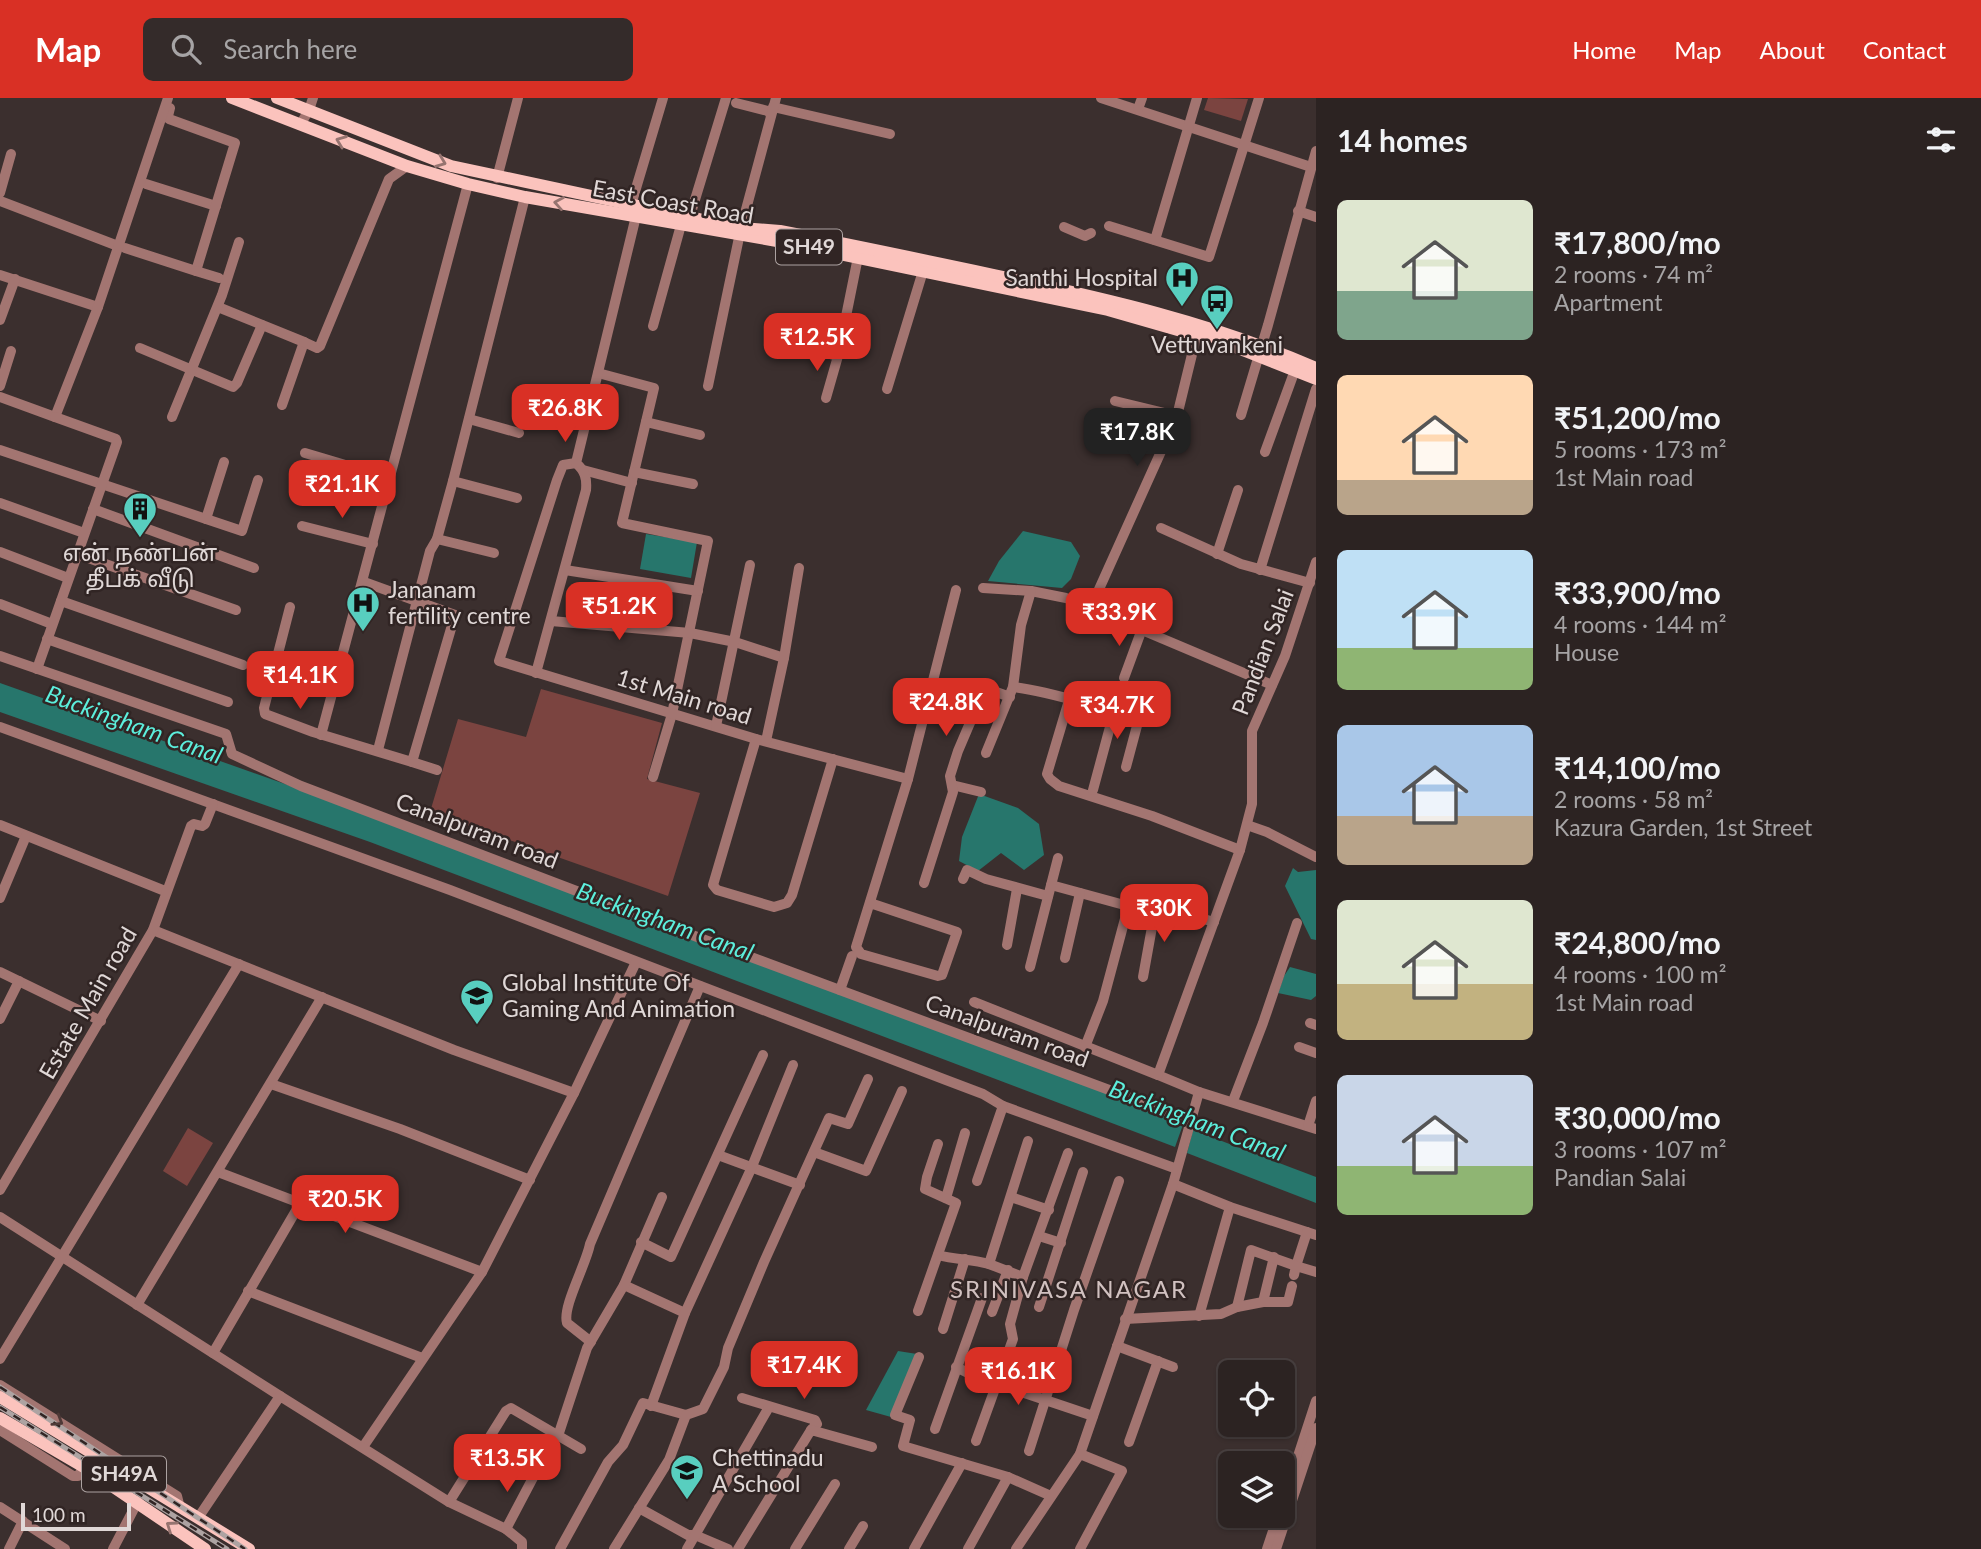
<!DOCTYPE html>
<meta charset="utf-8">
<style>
:root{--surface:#2c2322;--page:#342b2a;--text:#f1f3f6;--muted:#a6a4a5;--line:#484040;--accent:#d93025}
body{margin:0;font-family:Lato,"Noto Sans Tamil",sans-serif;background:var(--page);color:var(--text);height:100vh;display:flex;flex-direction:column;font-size:26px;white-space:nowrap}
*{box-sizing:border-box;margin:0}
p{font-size:23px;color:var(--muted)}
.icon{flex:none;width:38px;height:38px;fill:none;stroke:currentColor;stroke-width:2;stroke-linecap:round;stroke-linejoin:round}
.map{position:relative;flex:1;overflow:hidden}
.panel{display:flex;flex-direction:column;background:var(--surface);width:665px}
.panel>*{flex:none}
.buttons{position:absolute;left:1218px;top:1262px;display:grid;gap:14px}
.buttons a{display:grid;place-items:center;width:77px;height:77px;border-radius:10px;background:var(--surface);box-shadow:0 2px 5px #0004,0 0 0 2px var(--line);font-size:35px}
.scale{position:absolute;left:21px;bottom:18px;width:110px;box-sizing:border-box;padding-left:7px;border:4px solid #e0d8d7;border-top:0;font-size:19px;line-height:24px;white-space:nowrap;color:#e0d8d7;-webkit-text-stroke:5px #312524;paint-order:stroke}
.price{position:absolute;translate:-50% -60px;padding:0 16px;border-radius:14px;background:var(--accent);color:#fff;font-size:23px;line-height:46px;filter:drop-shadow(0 2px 4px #0008)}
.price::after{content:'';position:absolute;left:50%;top:42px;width:21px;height:16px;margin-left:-10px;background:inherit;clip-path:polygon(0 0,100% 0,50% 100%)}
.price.on{background:#222;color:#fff}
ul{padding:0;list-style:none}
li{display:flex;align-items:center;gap:21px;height:175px;padding:0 21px}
li span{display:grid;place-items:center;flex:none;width:196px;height:140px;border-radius:10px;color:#555}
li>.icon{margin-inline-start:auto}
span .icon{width:84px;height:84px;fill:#fffc;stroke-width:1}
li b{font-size:30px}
h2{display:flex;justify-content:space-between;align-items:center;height:84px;padding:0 21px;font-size:30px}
header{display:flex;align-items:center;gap:42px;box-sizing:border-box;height:98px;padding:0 35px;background:var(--accent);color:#fff}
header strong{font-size:33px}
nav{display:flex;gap:38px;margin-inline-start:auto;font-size:24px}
.search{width:490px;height:63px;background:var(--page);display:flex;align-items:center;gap:18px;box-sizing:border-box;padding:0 24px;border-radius:10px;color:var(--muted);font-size:26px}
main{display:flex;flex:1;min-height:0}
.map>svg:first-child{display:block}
</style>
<header>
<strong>Map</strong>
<div class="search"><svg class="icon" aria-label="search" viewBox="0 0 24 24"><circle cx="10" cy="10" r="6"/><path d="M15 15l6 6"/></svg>Search here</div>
<nav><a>Home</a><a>Map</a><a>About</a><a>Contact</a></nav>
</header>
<main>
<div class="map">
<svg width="1316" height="1451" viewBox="0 0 1316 1451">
<rect width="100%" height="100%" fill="#3b2f2e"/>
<g fill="#7b4440">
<path d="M 1208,0 L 1248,1 L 1241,23 L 1204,12 Z"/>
<path d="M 541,591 L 662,625 L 647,681 L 700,695 L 668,798 L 430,714 L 458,621 L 526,639 Z"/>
<path d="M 188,1030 L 213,1045 L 187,1088 L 163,1073 Z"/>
</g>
<g fill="#27766c">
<path d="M 1023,433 L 1071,444 L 1080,458 L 1071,481 L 1062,490 L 988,483 L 999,463 Z"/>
<path d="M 646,436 L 697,444 L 691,480 L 640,471 Z"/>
<path d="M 0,585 L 378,719 L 1185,1021 L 1175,1049 L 370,744 L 0,614 Z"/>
<path d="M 979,696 L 1018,710 L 1039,726 L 1044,757 L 1024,772 L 1001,755 L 978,773 L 959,763 L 962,739 Z"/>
<path d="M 1293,770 L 1298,774 L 1316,772 L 1316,842 L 1311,841 L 1285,788 Z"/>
<path d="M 1290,869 L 1316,876 L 1316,898 L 1311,902 L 1278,895 L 1284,878 Z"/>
<path d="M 1193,1032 L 1316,1079 L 1316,1105 L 1187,1055 Z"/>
<path d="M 898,1253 L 917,1256 L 891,1319 L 866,1312 Z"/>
</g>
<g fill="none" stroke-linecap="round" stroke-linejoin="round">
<g stroke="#a37571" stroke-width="10">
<path d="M 1101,0 L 1311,69"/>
<path d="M 736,5 L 768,13 L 771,17"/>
<path d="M 773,9 L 890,36"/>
<path d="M 1138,11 L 1142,0"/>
<path d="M 300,27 L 309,12 L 313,0"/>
<path d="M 497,80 L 518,0"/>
<path d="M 146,86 L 216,108"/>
<path d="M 0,95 L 11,56"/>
<path d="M 0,103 L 118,148"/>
<path d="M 631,107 L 663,0"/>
<path d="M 1298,113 L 1316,119"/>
<path d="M 690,118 L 726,0"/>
<path d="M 1109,128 L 1209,159 L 1259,0"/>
<path d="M 1064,129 L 1085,138 L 1091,135"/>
<path d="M 1155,142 L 1197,0"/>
<path d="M 125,150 L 196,173 L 235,45 L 169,21 L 168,18 L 170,10"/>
<path d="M 196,173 L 219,180"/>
<path d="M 0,177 L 98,209"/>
<path d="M 218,209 L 304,244 L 282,307"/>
<path d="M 0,222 L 15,181"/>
<path d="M 653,228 L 681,127"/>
<path d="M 304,244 L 317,250 L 320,248 L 389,81 L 407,68"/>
<path d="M 140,250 L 233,289 L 237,285 L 262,227"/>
<path d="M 804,250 L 838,258 L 858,159"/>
<path d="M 598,275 L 654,290 L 622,425 L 708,443 L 672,616 L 653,679"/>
<path d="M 0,288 L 11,253"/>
<path d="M 708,288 L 741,130 L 776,0"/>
<path d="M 887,291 L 923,173"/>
<path d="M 0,299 L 55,319 L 98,209 L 168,0"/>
<path d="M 826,300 L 838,258"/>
<path d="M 1115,303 L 1177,318"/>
<path d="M 1241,317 L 1268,227 L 1316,53"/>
<path d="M 172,319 L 222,197 L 239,144"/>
<path d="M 469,321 L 519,335"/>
<path d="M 646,324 L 700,337"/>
<path d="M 0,352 L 242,433 L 258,382"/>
<path d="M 1265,354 L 1295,272"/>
<path d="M 305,355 L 389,380"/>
<path d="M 576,365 L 563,367 L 557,382 L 499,563 L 756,641 L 908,681"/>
<path d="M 583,372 L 632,385"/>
<path d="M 634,374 L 693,386"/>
<path d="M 453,383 L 517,400"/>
<path d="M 0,405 L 84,435"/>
<path d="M 93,411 L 254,470"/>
<path d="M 206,421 L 224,364"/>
<path d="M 302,428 L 373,446"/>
<path d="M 1161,430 L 1241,466 L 1310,485"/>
<path d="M 437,441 L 494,455"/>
<path d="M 0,454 L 68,480"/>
<path d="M 77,456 L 236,512"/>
<path d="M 1217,456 L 1238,392"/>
<path d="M 1316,464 L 1285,558 L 1252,633 L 1252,706 L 1240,752 L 1158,977 L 1199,994 L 1316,1031"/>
<path d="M 565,472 L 698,493"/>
<path d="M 1260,472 L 1316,291"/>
<path d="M 983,490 L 1031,493 L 1066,500 L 1272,587"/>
<path d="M 61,503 L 243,567"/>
<path d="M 0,506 L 52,526"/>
<path d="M 290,509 L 264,610 L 265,616 L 313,634 L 412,664 L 455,517 L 364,484"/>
<path d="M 1091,509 L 1177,318 L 1197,236"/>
<path d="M 551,523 L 690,535 L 735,544 L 784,560"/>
<path d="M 47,541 L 228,604"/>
<path d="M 0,558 L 226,636 L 232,656 L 301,688 L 713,845 L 1190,1022"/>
<path d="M 275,565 L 336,583"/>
<path d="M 37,571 L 117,344 L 116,341 L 55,319"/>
<path d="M 536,575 L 586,392 C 587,380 585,373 576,365 L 637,114"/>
<path d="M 1124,580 L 1142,531"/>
<path d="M 1013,589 C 1056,594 1094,610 1136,618 L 1138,624 L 1126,669"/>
<path d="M 1070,599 L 1047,676 L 1050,681 L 1059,688 L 1152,718 L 1240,752"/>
<path d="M 716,628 L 750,467"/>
<path d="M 0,629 L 450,792 L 946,982 L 983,996 L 1003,1008 L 1177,1071"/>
<path d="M 321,637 L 468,86"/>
<path d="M 756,641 L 713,787 L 717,792 L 774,809 L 787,805 L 792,797 L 833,661"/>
<path d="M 766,643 L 784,560 L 799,470"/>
<path d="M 378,652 L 430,453 L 437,441 L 453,383 L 525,99"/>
<path d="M 986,655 L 1013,589 L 1021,527 L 1031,493"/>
<path d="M 412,664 L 437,672"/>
<path d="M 952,687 L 981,694"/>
<path d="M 1093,692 L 1114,614"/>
<path d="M 0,727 L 165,793"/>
<path d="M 1247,727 L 1267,734 L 1316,759"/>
<path d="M 963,781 L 967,772 L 986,781 L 1048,798"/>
<path d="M 924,785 L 953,694 L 950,678 L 958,653 L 984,592 L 988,591 L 1010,599"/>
<path d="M 1051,787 L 1128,808"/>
<path d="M 0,800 L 26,738"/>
<path d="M 870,805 L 957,834 L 942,877 L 938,878 L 861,856 L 856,849 L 908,681 L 956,492"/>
<path d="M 153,832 L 454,952 L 574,995"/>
<path d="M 1007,847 L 1017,791"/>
<path d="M 1065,860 L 1080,795"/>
<path d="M 1030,869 L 1058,760"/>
<path d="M 0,874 L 101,923"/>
<path d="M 1143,879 L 1156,807"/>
<path d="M 840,892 L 852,858"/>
<path d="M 974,904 L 1158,977"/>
<path d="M 0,921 L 19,883"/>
<path d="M 1310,925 L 1316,927"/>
<path d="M 1085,949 L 1103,903 L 1130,802 L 1156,807 L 1214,824"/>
<path d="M 1299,949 L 1316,955"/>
<path d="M 271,986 L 400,1031 L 530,1082"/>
<path d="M 1233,1003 L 1263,925 L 1297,825"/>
<path d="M 1308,1028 L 1316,1003"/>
<path d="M 814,1054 L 866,1073 L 902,993"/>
<path d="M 718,1057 L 800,1087"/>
<path d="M 218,1074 L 482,1174"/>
<path d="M 977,1083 L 1003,1008"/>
<path d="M 1173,1086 L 1230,1109 L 1316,1137"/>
<path d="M 0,1092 L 153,832 L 191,728 L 194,726 L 202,728 L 205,726 L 213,706"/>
<path d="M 1011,1099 L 1049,1112"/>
<path d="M 946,1100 L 965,1035"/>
<path d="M 0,1119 L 280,1298"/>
<path d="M 1307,1134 L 1296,1168 L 1316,1174"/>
<path d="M 1039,1138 L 1061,1145"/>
<path d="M 641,1144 L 671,1159 L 763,957"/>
<path d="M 938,1157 C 956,1162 972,1161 989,1166"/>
<path d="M 1023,1179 L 989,1166 L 1028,1043"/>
<path d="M 624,1187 L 685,1215"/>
<path d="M 248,1193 L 422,1260"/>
<path d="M 1263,1204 L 1274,1159"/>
<path d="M 137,1207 L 322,899"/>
<path d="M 1039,1209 L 1083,1074"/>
<path d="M 1237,1209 L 1251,1152 L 1296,1168 L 1294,1177"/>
<path d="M 918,1213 L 956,1105 L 925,1091 L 927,1079 L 938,1046"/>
<path d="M 992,1214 L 1008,1172"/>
<path d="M 1199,1218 L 1230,1109"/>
<path d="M 1125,1221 L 1221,1216 L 1237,1209 L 1263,1204 L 1288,1204 L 1292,1188"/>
<path d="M 943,1231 L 965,1161"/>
<path d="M 591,1244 L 567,1225 C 562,1209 586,1167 590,1146 L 700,888"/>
<path d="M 1117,1248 L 1173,1269"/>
<path d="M 213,1255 L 301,1104"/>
<path d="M 919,1259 L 895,1317 L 910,1322 L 903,1348 L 1008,1379 L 1051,1398"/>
<path d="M 0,1261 L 239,866"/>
<path d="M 956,1269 L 974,1278 L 1093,1318"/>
<path d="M 0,1287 L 177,1398 L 180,1410"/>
<path d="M 742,1300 L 815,1322 L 817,1326 L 811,1332"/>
<path d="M 651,1308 L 685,1215 L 751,1071 L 793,967"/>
<path d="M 935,1331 L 982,1200"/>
<path d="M 0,1332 L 73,1378 L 78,1378 L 84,1369"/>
<path d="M 558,1338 L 587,1250 L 624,1187 L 662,1099"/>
<path d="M 976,1343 L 1013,1241 L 1010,1226 L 1023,1179 L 1068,1055"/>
<path d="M 1129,1344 L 1158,1263"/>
<path d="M 363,1349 L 482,1174 L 574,995 L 636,864"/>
<path d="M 1029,1353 L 1074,1212 L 1119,1083"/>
<path d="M 449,1404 L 506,1313 L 511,1310 L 581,1351"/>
<path d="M 1283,1404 L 1316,1303"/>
<path d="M 0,1409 L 65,1451"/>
<path d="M 639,1410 L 688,1437 L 695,1437 L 728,1451"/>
<path d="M 198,1420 L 280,1298 L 449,1404 L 506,1431 L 522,1444 L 522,1451"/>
<path d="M 506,1431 L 535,1376"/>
<path d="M 9,1451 L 23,1423"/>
<path d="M 113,1451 L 138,1403"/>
<path d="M 560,1451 L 608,1364 L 623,1347 L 643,1305 L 686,1317 L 703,1311 L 724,1269 L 728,1250 L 764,1164 L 829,1020 L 848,1026 L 868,981"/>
<path d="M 614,1451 L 669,1362 L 686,1317"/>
<path d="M 687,1451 L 769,1309"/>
<path d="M 738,1451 L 811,1332 L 872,1349"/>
<path d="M 795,1451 L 835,1386"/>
<path d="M 849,1451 L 863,1428"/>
<path d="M 914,1451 L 962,1365"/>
<path d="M 968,1451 L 1008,1379"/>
<path d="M 1016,1451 L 1080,1356 L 1173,1086 L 1199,994"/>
<path d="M 1080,1451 L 1122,1373 L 1080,1356"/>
<path d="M 1267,1451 L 1278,1418"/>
<path d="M 1276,1451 L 1316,1330"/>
</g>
<g stroke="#fbc3bd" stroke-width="12">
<path d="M 232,0 L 407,68 L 468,86 L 525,99 L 777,143 L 1108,212 L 1230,247 L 1316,281"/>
<path d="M 277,0 L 451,68 L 741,130 L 780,133 C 852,147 923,162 994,177 C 1104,200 1213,225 1316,270"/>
<path d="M 0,1299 L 249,1451"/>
<path d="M 0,1320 L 84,1369 L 205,1451"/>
</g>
<g stroke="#ada3a2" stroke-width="5">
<g id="rail">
<path d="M 0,1289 L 245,1451"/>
<path d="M 0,1309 L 227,1451"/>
</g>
</g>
<use href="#rail" stroke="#312524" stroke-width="2.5" stroke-dasharray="8" stroke-linecap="butt"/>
</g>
<defs><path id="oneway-chevron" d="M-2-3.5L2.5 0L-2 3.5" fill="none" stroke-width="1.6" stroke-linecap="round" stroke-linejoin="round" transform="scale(1.75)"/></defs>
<g stroke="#967470">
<use href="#oneway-chevron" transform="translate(341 43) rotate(-159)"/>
<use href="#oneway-chevron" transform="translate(441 64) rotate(21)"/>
<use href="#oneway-chevron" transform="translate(559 105) rotate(-170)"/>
<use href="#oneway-chevron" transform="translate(171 1428) rotate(-145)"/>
</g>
<use stroke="#4e3937" href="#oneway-chevron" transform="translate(58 1323) rotate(32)"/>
<defs>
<g id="hospital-pin" transform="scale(1.75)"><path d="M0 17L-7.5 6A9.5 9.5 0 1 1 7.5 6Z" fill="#58cebf" stroke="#312524"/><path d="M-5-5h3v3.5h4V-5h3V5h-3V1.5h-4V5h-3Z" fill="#111"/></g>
<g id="bus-pin" transform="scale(1.75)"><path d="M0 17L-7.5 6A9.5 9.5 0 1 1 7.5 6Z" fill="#58cebf" stroke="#312524"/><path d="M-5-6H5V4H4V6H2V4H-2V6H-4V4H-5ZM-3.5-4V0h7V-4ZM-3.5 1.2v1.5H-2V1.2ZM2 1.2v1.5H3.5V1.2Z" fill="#111"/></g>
<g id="building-pin" transform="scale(1.75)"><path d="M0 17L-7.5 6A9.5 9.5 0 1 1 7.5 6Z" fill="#58cebf" stroke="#312524"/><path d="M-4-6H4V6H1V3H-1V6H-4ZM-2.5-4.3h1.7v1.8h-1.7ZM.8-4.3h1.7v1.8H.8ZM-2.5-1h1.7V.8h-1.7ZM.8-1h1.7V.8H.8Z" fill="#111"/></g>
<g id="school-pin" transform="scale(1.75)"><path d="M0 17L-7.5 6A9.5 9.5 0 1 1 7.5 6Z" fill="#58cebf" stroke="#312524"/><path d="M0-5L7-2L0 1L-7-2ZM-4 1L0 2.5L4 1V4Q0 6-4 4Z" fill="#111"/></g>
</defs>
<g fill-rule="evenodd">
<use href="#hospital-pin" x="1182" y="180"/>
<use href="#bus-pin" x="1217" y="203"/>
<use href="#building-pin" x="140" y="411"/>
<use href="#hospital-pin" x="363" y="505"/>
<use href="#school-pin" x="477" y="898"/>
<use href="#school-pin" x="687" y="1373"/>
</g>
<g text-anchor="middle" stroke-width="5" stroke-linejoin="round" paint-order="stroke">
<g fill="#312524" stroke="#aca2a1" stroke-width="2">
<rect x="776" y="131.5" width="66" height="35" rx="5"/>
<rect x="82" y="1358.5" width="84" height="35" rx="5"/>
</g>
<g font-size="21" font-weight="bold" fill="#e0d8d7">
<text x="809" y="156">SH49</text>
<text x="124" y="1383">SH49A</text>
</g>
<g font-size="23" fill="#e0d8d7" stroke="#312524">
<text transform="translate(673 104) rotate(10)" y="8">East Coast Road</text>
<text transform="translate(1263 554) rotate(-69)" y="8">Pandian Salai</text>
<text transform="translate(684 599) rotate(17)" y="8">1st Main road</text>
<text transform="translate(477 733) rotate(21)" y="8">Canalpuram road</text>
<text transform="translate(88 905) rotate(-60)" y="8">Estate Main road</text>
<text transform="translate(1007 933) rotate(20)" y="8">Canalpuram road</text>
</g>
<g font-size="23" fill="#e0d8d7" stroke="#312524" text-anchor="start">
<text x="1158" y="188" text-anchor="end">Santhi Hospital</text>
<text x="1217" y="255" text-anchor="middle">Vettuvankeni</text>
<text x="140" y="463" text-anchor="middle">என் நண்பன்<tspan x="140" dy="26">தீபக் வீடு</tspan></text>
<text x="388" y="500">Jananam<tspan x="388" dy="26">fertility centre</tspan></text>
<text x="502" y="893">Global Institute Of<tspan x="502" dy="26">Gaming And Animation</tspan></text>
<text x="712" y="1368">Chettinadu<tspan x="712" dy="26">A School</tspan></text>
</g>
<g font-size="24" font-style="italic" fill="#5ceedc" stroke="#312524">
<text transform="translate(134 627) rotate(20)" y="8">Buckingham Canal</text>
<text transform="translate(665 824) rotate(20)" y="8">Buckingham Canal</text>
<text transform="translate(1197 1023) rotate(21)" y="8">Buckingham Canal</text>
</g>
<g font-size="24" letter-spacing="2" fill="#d1c1c0" stroke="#312524">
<text x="1069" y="1200">SRINIVASA NAGAR</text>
</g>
</g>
</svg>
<div class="buttons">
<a><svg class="icon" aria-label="locate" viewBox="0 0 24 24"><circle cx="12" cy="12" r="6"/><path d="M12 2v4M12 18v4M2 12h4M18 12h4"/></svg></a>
<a><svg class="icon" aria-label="layers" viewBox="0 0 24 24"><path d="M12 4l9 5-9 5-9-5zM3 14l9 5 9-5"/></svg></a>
</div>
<div class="scale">100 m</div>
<b class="price" style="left:817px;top:275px">₹12.5K</b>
<b class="price" style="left:565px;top:346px">₹26.8K</b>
<b class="price on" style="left:1137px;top:370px">₹17.8K</b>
<b class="price" style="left:342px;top:422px">₹21.1K</b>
<b class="price" style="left:619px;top:544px">₹51.2K</b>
<b class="price" style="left:1119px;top:550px">₹33.9K</b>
<b class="price" style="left:300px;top:613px">₹14.1K</b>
<b class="price" style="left:946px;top:640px">₹24.8K</b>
<b class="price" style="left:1117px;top:643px">₹34.7K</b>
<b class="price" style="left:1164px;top:846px">₹30K</b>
<b class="price" style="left:345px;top:1137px">₹20.5K</b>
<b class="price" style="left:804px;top:1303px">₹17.4K</b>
<b class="price" style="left:1018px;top:1309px">₹16.1K</b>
<b class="price" style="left:507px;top:1396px">₹13.5K</b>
</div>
<section class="panel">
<h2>14 homes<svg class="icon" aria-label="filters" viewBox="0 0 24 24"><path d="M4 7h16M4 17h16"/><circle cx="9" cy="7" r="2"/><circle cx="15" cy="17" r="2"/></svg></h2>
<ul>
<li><span style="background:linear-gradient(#dfe7d0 65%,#7fa58c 0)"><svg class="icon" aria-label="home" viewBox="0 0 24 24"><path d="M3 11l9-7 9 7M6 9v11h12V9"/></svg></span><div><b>₹17,800/mo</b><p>2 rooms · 74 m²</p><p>Apartment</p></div></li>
<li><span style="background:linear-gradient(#ffd9b3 75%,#b9a48a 0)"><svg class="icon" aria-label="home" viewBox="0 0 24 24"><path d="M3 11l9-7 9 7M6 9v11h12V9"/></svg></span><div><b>₹51,200/mo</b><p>5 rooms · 173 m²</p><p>1st Main road</p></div></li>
<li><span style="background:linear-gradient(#bfe0f5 70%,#8fb573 0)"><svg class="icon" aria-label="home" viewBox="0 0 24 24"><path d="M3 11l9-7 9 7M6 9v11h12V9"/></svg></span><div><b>₹33,900/mo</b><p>4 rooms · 144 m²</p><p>House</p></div></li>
<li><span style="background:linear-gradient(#a9c7e8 65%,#b9a48a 0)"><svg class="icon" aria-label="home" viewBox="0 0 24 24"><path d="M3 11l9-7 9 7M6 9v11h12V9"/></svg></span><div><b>₹14,100/mo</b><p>2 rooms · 58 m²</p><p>Kazura Garden, 1st Street</p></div></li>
<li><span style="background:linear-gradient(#dfe7d0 60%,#c2b280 0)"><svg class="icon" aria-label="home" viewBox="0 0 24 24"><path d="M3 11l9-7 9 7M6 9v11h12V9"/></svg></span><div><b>₹24,800/mo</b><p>4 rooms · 100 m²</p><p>1st Main road</p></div></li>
<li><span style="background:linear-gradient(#c9d6e8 65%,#8fb573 0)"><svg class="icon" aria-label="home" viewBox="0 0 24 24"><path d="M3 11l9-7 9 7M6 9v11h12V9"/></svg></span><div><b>₹30,000/mo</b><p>3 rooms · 107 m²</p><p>Pandian Salai</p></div></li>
</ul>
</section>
</main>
